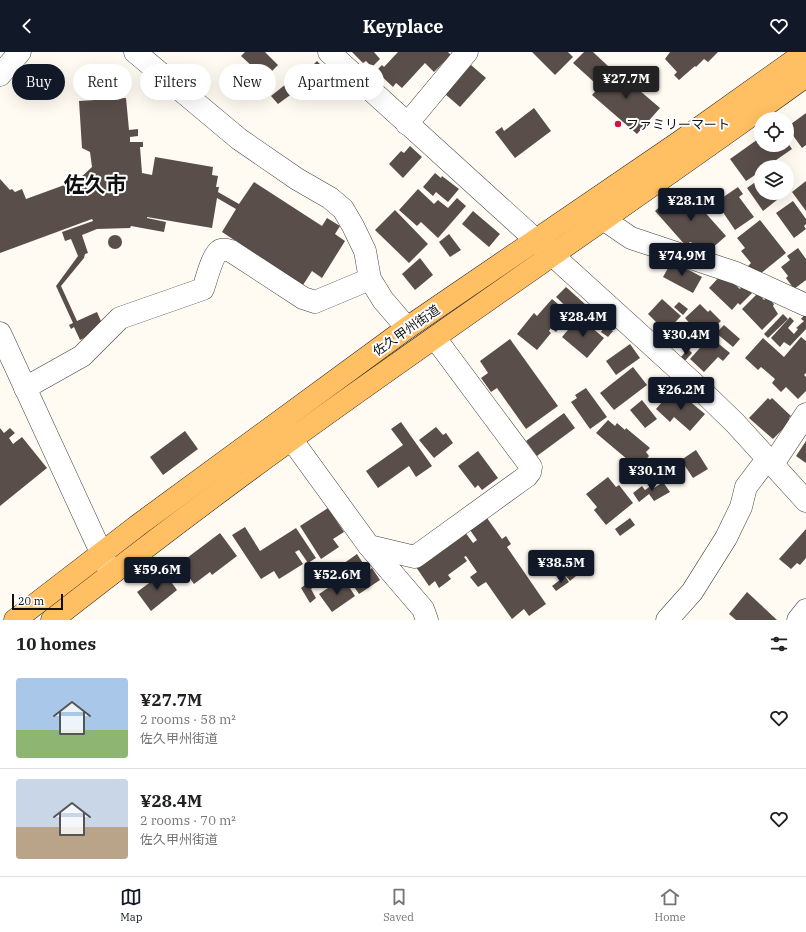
<!DOCTYPE html>
<meta charset="utf-8">
<style>
:root{--surface:#fff;--page:#f2f2f2;--text:#202124;--muted:#757577;--line:#e0e0e0;--accent:#111827}
body{margin:0;font-family:"IBM Plex Serif","Noto Sans JP",serif;background:var(--page);color:var(--text);height:100vh;display:flex;flex-direction:column;font-size:15px;white-space:nowrap}
*{box-sizing:border-box;margin:0}
p{font-size:13px;color:var(--muted)}
.icon{flex:none;width:22px;height:22px;fill:none;stroke:currentColor;stroke-width:2;stroke-linecap:round;stroke-linejoin:round}
.map{position:relative;height:568px;overflow:hidden}
.drawer{display:flex;flex-direction:column;background:var(--surface);flex:1}
.drawer>*{flex:none}
.guide{position:absolute;left:12px;top:12px;width:400px;height:36px;display:flex;gap:8px}
.buttons{position:absolute;left:754px;top:60px;display:grid;gap:8px}
.buttons a{display:grid;place-items:center;width:40px;height:40px;border-radius:50%;background:var(--surface);box-shadow:0 4px 16px #0002;font-size:20px}
.scale{position:absolute;left:12px;bottom:10px;width:51px;box-sizing:border-box;padding-left:4px;border:2px solid #0f0f0f;border-top:0;font-size:11px;line-height:14px;white-space:nowrap;color:#0f0f0f;-webkit-text-stroke:3px #fff;paint-order:stroke}
.price{position:absolute;translate:-50% -34px;padding:0 9px;border-radius:4px;background:var(--accent);color:#fff;font-size:13px;line-height:26px;filter:drop-shadow(0 1px 2px #0008)}
.price::after{content:'';position:absolute;left:50%;top:24px;width:12px;height:9px;margin-left:-6px;background:inherit;clip-path:polygon(0 0,100% 0,50% 100%)}
.price.selected{background:#222;color:#fff}
ul{padding:0;list-style:none}
li{display:flex;align-items:center;gap:12px;height:100px;padding:0 16px}
li+li{border-top:1px solid var(--line)}
li span{display:grid;place-items:center;flex:none;width:112px;height:80px;border-radius:4px;color:#555}
li>.icon{margin-inline-start:auto}
span .icon{width:48px;height:48px;fill:#fffc;stroke-width:1}
li b{font-size:17px}
h2{display:flex;justify-content:space-between;align-items:center;height:48px;padding:0 16px;font-size:17px}
.pill{padding:0 14px;border-radius:18px;background:var(--surface);box-shadow:0 4px 16px #0002;font-size:14px;line-height:36px}
.pill.selected{background:var(--accent);color:#fff}
header{display:flex;justify-content:space-between;align-items:center;height:52px;padding:0 16px;background:var(--accent);color:#fff;font-size:18px;font-weight:700}
.menu{display:flex;justify-content:space-around;align-items:center;height:56px;border-top:1px solid var(--line);background:var(--surface);font-size:11px;color:var(--muted)}
.menu a{display:grid;justify-items:center;gap:2px}
.menu .selected{color:var(--accent)}
.map>svg:first-child{display:block}
</style>
<header><svg class="icon" aria-label="back" viewBox="0 0 24 24"><path d="M15 5l-7 7 7 7"/></svg>Keyplace<svg class="icon" aria-label="heart" viewBox="0 0 24 24"><path d="M12 20l-8-8c-3-5 5-10 8-4 3-6 11-1 8 4z"/></svg></header>
<div class="map">
<svg width="806" height="568" viewBox="0 0 806 568">
<rect width="100%" height="100%" fill="#fffaf2"/>
<g fill="#5a4e4a">
<path d="M 245,0 L 265,0 L 278,13 L 272,19 L 270,17 L 263,24 L 241,4 Z"/>
<path d="M 352,0 L 374,0 L 380,7 L 372,15 L 366,9 L 363,11 Z"/>
<path d="M 398,0 L 448,0 L 451,3 L 434,20 L 425,11 L 402,36 L 396,31 L 393,35 L 376,19 L 382,13 L 384,15 Z"/>
<path d="M 532,0 L 568,0 L 573,5 L 555,23 Z"/>
<path d="M 584,0 L 593,0 L 608,14 L 594,30 L 573,11 Z"/>
<path d="M 670,0 L 718,0 L 708,10 L 704,7 L 696,15 L 695,14 L 679,28 L 674,23 L 677,20 L 665,7 Z"/>
<path d="M 317,9 L 337,30 L 319,48 L 299,27 Z"/>
<path d="M 471,13 L 486,26 L 460,55 L 445,42 Z"/>
<path d="M 616,16 L 624,23 L 627,19 L 637,27 L 632,32 L 660,56 L 637,82 L 592,43 Z"/>
<path d="M 340,31 L 349,37 L 342,46 L 333,39 Z"/>
<path d="M 286,32 L 293,41 L 278,52 L 271,44 Z"/>
<path d="M 108,44 L 109,47 L 126,46 L 129,78 L 138,77 L 138,84 L 130,85 L 130,90 L 143,90 L 143,95 L 140,95 L 142,121 L 152,123 L 155,105 L 213,115 L 212,123 L 218,124 L 216,135 L 219,135 L 218,140 L 239,152 L 254,130 L 322,174 L 327,166 L 340,174 L 335,182 L 345,189 L 322,226 L 312,219 L 303,233 L 222,180 L 236,157 L 217,146 L 212,176 L 147,165 L 147,166 L 166,170 L 164,180 L 131,174 L 130,176 L 97,177 L 82,183 L 88,201 L 85,202 L 84,206 L 61,234 L 77,269 L 97,260 L 104,276 L 80,288 L 74,275 L 71,277 L 69,273 L 73,271 L 56,234 L 78,204 L 71,187 L 65,189 L 62,180 L 93,169 L 92,167 L 0,201 L 0,127 L 10,138 L 12,137 L 15,140 L 22,137 L 26,147 L 78,128 L 92,115 L 90,100 L 82,96 L 79,49 L 95,48 L 94,45 Z"/>
<path d="M 534,56 L 551,79 L 515,106 L 495,80 L 502,75 L 504,79 Z"/>
<path d="M 806,61 L 806,93 L 802,96 L 787,75 Z"/>
<path d="M 761,85 L 761,93 L 787,93 L 787,90 L 792,97 L 766,115 L 761,115 L 761,119 L 746,129 L 730,107 Z"/>
<path d="M 410,94 L 422,105 L 403,126 L 389,112 L 401,99 L 404,101 Z"/>
<path d="M 435,121 L 441,126 L 442,124 L 459,137 L 448,150 L 436,140 L 433,144 L 423,135 Z"/>
<path d="M 761,126 L 761,141 L 780,141 L 782,144 L 763,159 L 747,136 Z"/>
<path d="M 806,129 L 806,159 L 792,140 Z"/>
<path d="M 738,135 L 743,142 L 739,145 L 754,165 L 735,178 L 716,150 Z"/>
<path d="M 418,137 L 434,152 L 438,148 L 448,156 L 457,146 L 466,154 L 438,186 L 421,170 L 417,174 L 399,158 Z"/>
<path d="M 686,139 L 726,184 L 710,198 L 690,190 L 686,194 L 655,159 L 665,150 L 668,154 Z"/>
<path d="M 793,149 L 806,167 L 806,172 L 804,174 L 806,177 L 794,186 L 776,161 Z"/>
<path d="M 395,158 L 428,192 L 409,211 L 375,178 Z"/>
<path d="M 473,159 L 500,182 L 489,195 L 462,172 Z"/>
<path d="M 760,168 L 786,201 L 760,222 L 755,222 L 748,214 L 751,211 L 741,199 L 745,196 L 737,186 Z"/>
<path d="M 449,182 L 461,198 L 450,205 L 439,190 Z"/>
<circle cx="115" cy="190" r="7"/>
<path d="M 798,196 L 806,207 L 806,228 L 794,237 L 786,226 L 788,224 L 781,215 L 790,208 L 787,204 Z"/>
<path d="M 420,206 L 433,223 L 415,238 L 402,222 Z"/>
<path d="M 672,209 L 702,225 L 693,241 L 663,225 Z"/>
<path d="M 720,224 L 727,230 L 729,227 L 740,237 L 743,233 L 752,241 L 740,253 L 738,251 L 732,258 L 709,236 Z"/>
<path d="M 566,235 L 586,253 L 576,264 L 556,245 Z"/>
<path d="M 758,241 L 764,248 L 767,245 L 774,252 L 773,254 L 778,262 L 762,278 L 742,257 Z"/>
<path d="M 552,247 L 571,263 L 556,280 L 551,276 L 549,279 L 551,281 L 537,298 L 517,282 L 534,261 L 537,264 Z"/>
<path d="M 662,247 L 681,264 L 666,280 L 648,262 Z"/>
<path d="M 679,250 L 688,257 L 683,263 L 674,255 Z"/>
<path d="M 700,252 L 708,260 L 710,258 L 721,269 L 703,286 L 685,266 Z"/>
<path d="M 806,261 L 806,277 L 790,294 L 784,290 L 780,295 L 771,286 L 790,265 L 794,269 L 788,276 L 794,282 L 798,277 L 796,276 L 804,269 L 801,267 Z"/>
<path d="M 783,262 L 788,267 L 768,286 L 764,282 Z"/>
<path d="M 579,265 L 604,286 L 587,306 L 562,285 Z"/>
<path d="M 606,273 L 613,279 L 608,285 L 601,280 Z"/>
<path d="M 724,273 L 740,287 L 733,295 L 716,281 Z"/>
<path d="M 801,285 L 806,289 L 806,321 L 804,323 L 806,325 L 806,339 L 798,347 L 786,335 L 781,340 L 772,331 L 775,327 L 761,315 L 758,318 L 745,306 L 763,286 L 784,305 Z"/>
<path d="M 510,287 L 558,354 L 526,377 L 497,336 L 491,340 L 481,326 L 488,321 L 480,309 Z"/>
<path d="M 707,288 L 711,292 L 714,288 L 730,301 L 723,309 L 718,305 L 704,320 L 690,307 Z"/>
<path d="M 630,292 L 640,306 L 616,323 L 606,309 Z"/>
<path d="M 688,297 L 692,301 L 684,310 L 680,306 Z"/>
<path d="M 633,315 L 647,333 L 614,358 L 600,341 Z"/>
<path d="M 586,336 L 607,365 L 590,377 L 571,350 L 577,346 L 575,343 Z"/>
<path d="M 669,342 L 676,349 L 682,343 L 705,362 L 690,379 L 674,365 L 670,370 L 656,357 Z"/>
<path d="M 768,346 L 770,348 L 772,346 L 791,364 L 789,366 L 791,369 L 773,387 L 749,366 Z"/>
<path d="M 642,348 L 657,367 L 645,376 L 630,358 Z"/>
<path d="M 564,361 L 575,376 L 537,404 L 526,389 Z"/>
<path d="M 608,368 L 615,374 L 617,371 L 625,378 L 626,376 L 650,396 L 646,400 L 649,404 L 642,412 L 638,409 L 634,413 L 596,381 Z"/>
<path d="M 401,370 L 432,414 L 416,425 L 409,414 L 378,436 L 366,419 L 403,393 L 391,377 Z"/>
<path d="M 436,375 L 443,383 L 446,381 L 453,391 L 434,406 L 419,388 Z"/>
<path d="M 0,376 L 4,381 L 10,376 L 15,381 L 9,386 L 13,392 L 22,385 L 47,416 L 0,454 Z"/>
<path d="M 185,379 L 198,397 L 163,423 L 150,405 Z"/>
<path d="M 806,389 L 806,411 L 796,404 Z"/>
<path d="M 696,398 L 708,417 L 693,426 L 681,408 Z"/>
<path d="M 478,399 L 498,426 L 482,438 L 478,433 L 475,436 L 458,414 Z"/>
<path d="M 608,425 L 616,435 L 619,433 L 633,451 L 606,473 L 594,458 L 597,455 L 586,442 Z"/>
<path d="M 663,430 L 670,440 L 654,449 L 649,442 L 639,450 L 633,441 L 642,434 L 645,438 L 652,433 L 654,436 Z"/>
<path d="M 328,456 L 344,480 L 333,487 L 339,495 L 321,507 L 300,474 Z"/>
<path d="M 487,466 L 502,487 L 506,484 L 511,492 L 507,495 L 546,552 L 529,564 L 524,557 L 512,567 L 486,530 L 478,535 L 470,525 L 477,520 L 466,504 L 464,505 L 467,509 L 448,523 L 451,527 L 439,536 L 435,529 L 429,534 L 416,515 L 465,480 L 473,491 L 477,488 L 470,478 Z"/>
<path d="M 630,466 L 635,473 L 620,484 L 615,477 Z"/>
<path d="M 245,475 L 260,499 L 296,476 L 316,506 L 308,511 L 299,498 L 295,500 L 303,512 L 279,527 L 274,519 L 261,527 L 232,483 Z"/>
<path d="M 806,477 L 806,506 L 800,513 L 797,511 L 791,517 L 779,507 Z"/>
<path d="M 220,481 L 237,504 L 212,523 L 210,520 L 194,532 L 179,512 Z"/>
<path d="M 357,502 L 368,519 L 372,516 L 380,528 L 359,542 L 340,514 Z"/>
<path d="M 567,513 L 576,524 L 570,529 L 560,517 Z"/>
<path d="M 164,520 L 177,538 L 151,559 L 137,540 Z"/>
<path d="M 565,524 L 569,530 L 556,539 L 552,534 Z"/>
<path d="M 314,526 L 318,532 L 311,537 L 316,546 L 310,551 L 301,536 Z"/>
<path d="M 337,530 L 339,534 L 346,530 L 355,544 L 332,560 L 319,542 Z"/>
<path d="M 747,540 L 777,568 L 736,568 L 729,562 Z"/>
</g>
<g fill="none" stroke-linecap="round" stroke-linejoin="round">
<g stroke="#424242" stroke-width="23">
<g id="minor">
<path d="M 135,0 L 239,87 L 297,127 L 330,146 L 343,157 L 353,174 L 365,199 L 370,227 L 383,248 L 407,276"/>
<path d="M 329,0 L 702,339 L 735,371 L 806,449"/>
<path d="M 0,23 L 20,0"/>
<path d="M 407,72 L 467,0"/>
<path d="M 603,167 L 631,186 L 736,221 L 806,253"/>
<path d="M 0,281 L 111,522"/>
<path d="M 25,336 L 82,304 L 120,266 L 203,237 C 206,229 212,204 219,199 C 223,196 227,198 231,199 L 303,246 L 315,250 L 370,227"/>
<path d="M 281,373 L 369,494 L 415,505 L 527,424 L 530,420 L 531,415 L 435,286"/>
<path d="M 773,412 L 806,362"/>
<path d="M 369,494 L 423,557 L 427,568"/>
<path d="M 667,568 L 692,540 L 726,486 L 741,455 L 746,435 L 768,406"/>
<path d="M 798,568 L 806,558"/>
</g>
</g>
<g stroke="#202020" stroke-width="23">
<g id="major">
<path d="M 15,568 L 137,474 L 407,276 L 678,91 L 806,0"/>
<path d="M 52,568 C 116,518 180,469 245,421 C 430,285 621,158 806,24"/>
</g>
</g>
<use href="#minor" stroke="#fff" stroke-width="22"/>
<use href="#major" stroke="#ffbf62" stroke-width="22"/>
</g>
<circle fill="#d1163e" stroke="#fff" stroke-width="1.5" cx="618" cy="72" r="4"/>
<g text-anchor="middle" stroke-width="4" stroke-linejoin="round" paint-order="stroke">
<g font-size="13" fill="#0f0f0f" stroke="#fff" text-anchor="start">
<text x="626" y="77">ファミリーマート</text>
</g>
<g font-size="13" fill="#0f0f0f" stroke="#fff">
<text transform="translate(406 278) rotate(-35)" y="5">佐久甲州街道</text>
</g>
<g font-size="21" font-weight="bold" fill="#0f0f0f" stroke="#fff">
<text x="95" y="140">佐久市</text>
</g>
</g>
</svg>
<div class="buttons">
<a><svg class="icon" aria-label="locate" viewBox="0 0 24 24"><circle cx="12" cy="12" r="6"/><path d="M12 2v4M12 18v4M2 12h4M18 12h4"/></svg></a>
<a><svg class="icon" aria-label="layers" viewBox="0 0 24 24"><path d="M12 4l9 5-9 5-9-5zM3 14l9 5 9-5"/></svg></a>
</div>
<div class="scale">20 m</div>
<b class="price selected" style="left:626px;top:48px">¥27.7M</b>
<b class="price" style="left:691px;top:170px">¥28.1M</b>
<b class="price" style="left:682px;top:225px">¥74.9M</b>
<b class="price" style="left:583px;top:286px">¥28.4M</b>
<b class="price" style="left:686px;top:304px">¥30.4M</b>
<b class="price" style="left:681px;top:359px">¥26.2M</b>
<b class="price" style="left:652px;top:440px">¥30.1M</b>
<b class="price" style="left:561px;top:532px">¥38.5M</b>
<b class="price" style="left:157px;top:539px">¥59.6M</b>
<b class="price" style="left:337px;top:544px">¥52.6M</b>
<div class="guide">
<a class="pill selected">Buy</a>
<a class="pill">Rent</a>
<a class="pill">Filters</a>
<a class="pill">New</a>
<a class="pill">Apartment</a>
</div>
</div>
<section class="drawer">
<h2>10 homes<svg class="icon" aria-label="filters" viewBox="0 0 24 24"><path d="M4 7h16M4 17h16"/><circle cx="9" cy="7" r="2"/><circle cx="15" cy="17" r="2"/></svg></h2>
<ul>
<li><span style="background:linear-gradient(#a9c7e8 65%,#8fb573 0)"><svg class="icon" aria-label="home" viewBox="0 0 24 24"><path d="M3 11l9-7 9 7M6 9v11h12V9"/></svg></span><div><b>¥27.7M</b><p>2 rooms · 58 m²</p><p>佐久甲州街道</p></div><svg class="icon" aria-label="heart" viewBox="0 0 24 24"><path d="M12 20l-8-8c-3-5 5-10 8-4 3-6 11-1 8 4z"/></svg></li>
<li><span style="background:linear-gradient(#c9d6e8 60%,#b9a48a 0)"><svg class="icon" aria-label="home" viewBox="0 0 24 24"><path d="M3 11l9-7 9 7M6 9v11h12V9"/></svg></span><div><b>¥28.4M</b><p>2 rooms · 70 m²</p><p>佐久甲州街道</p></div><svg class="icon" aria-label="heart" viewBox="0 0 24 24"><path d="M12 20l-8-8c-3-5 5-10 8-4 3-6 11-1 8 4z"/></svg></li>
</ul>
</section>
<nav class="menu">
<a class="selected"><svg class="icon" aria-label="map" viewBox="0 0 24 24"><path d="M3 6l6-2 6 2 6-2v14l-6 2-6-2-6 2zM9 4v14M15 6v14"/></svg>Map</a>
<a><svg class="icon" aria-label="saved" viewBox="0 0 24 24"><path d="M7 4h10v16l-5-4-5 4z"/></svg>Saved</a>
<a><svg class="icon" aria-label="home" viewBox="0 0 24 24"><path d="M3 11l9-7 9 7M6 9v11h12V9"/></svg>Home</a>
</nav>
